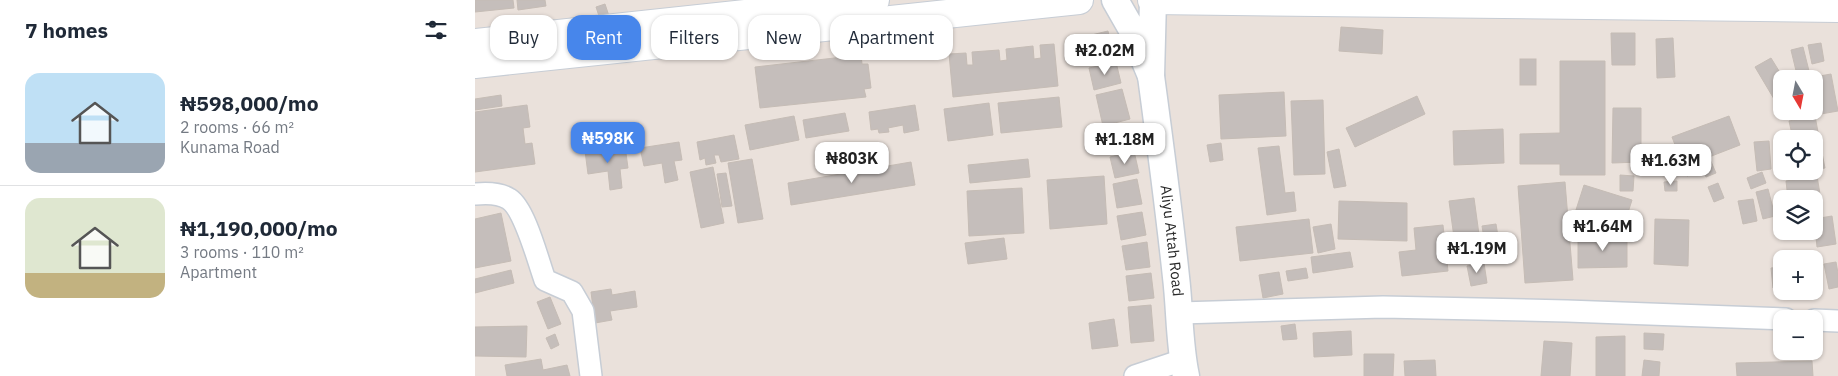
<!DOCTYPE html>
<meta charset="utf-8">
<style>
:root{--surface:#fff;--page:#f2f2f3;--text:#1f2937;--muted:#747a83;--line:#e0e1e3;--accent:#4786eb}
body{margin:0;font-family:"IBM Plex Sans",sans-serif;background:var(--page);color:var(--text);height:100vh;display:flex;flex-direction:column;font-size:19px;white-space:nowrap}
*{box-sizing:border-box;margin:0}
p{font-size:16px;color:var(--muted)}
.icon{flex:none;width:28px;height:28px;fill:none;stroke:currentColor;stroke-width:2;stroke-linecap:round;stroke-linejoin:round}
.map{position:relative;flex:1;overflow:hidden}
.sheet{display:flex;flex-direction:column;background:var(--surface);width:475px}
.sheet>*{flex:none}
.guide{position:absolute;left:15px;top:15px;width:475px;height:45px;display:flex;gap:10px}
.needle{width:32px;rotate:170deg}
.fabs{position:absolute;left:1298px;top:70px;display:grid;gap:10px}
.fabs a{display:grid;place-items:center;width:50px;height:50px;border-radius:10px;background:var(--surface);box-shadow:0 1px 4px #0004;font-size:25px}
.price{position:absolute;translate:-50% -42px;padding:0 11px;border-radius:10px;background:#fff;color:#222;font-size:16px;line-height:32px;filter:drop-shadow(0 1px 2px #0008)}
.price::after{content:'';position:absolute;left:50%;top:30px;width:15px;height:11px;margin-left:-8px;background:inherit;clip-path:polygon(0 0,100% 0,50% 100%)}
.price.active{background:var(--accent);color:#fff}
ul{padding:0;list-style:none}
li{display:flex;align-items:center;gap:15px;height:125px;padding:0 25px}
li+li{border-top:1px solid var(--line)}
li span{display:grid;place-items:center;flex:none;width:140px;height:100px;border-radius:15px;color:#555}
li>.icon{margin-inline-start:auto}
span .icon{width:60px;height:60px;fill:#fffc;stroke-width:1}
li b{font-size:21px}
h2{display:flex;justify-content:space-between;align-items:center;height:60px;padding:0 25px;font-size:21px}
.pill{padding:0 18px;border-radius:15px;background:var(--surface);box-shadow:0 1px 4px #0004;font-size:18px;line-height:45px}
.pill.active{background:var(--accent);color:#fff}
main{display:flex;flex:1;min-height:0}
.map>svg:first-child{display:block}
</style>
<main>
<section class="sheet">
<h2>7 homes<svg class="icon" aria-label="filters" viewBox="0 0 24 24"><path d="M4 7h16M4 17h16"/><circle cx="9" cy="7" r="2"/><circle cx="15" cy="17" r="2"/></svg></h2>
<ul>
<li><span style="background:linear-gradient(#bfe0f5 70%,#9aa5b1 0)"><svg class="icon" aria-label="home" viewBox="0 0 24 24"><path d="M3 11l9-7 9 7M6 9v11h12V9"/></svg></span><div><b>₦598,000/mo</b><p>2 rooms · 66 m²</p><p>Kunama Road</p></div></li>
<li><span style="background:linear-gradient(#dfe7d0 75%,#c2b280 0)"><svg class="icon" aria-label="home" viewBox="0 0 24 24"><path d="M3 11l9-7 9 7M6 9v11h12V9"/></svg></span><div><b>₦1,190,000/mo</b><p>3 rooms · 110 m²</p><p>Apartment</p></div></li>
</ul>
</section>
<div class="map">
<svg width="1363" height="376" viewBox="0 0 1363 376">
<rect width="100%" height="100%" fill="#eae1db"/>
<g fill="#c5bebb" stroke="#c5bcb5">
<path d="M 0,0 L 38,0 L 39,8 L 0,12 Z"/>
<path d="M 42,0 L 70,0 L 71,6 L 43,10 Z"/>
<path d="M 130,4 L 134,16 L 125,19 L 121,7 Z"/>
<path d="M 866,27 L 908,30 L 907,54 L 864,51 Z"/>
<path d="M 633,31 L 639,56 L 611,63 L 604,38 Z"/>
<path d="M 1136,33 L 1160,33 L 1160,65 L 1137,65 Z"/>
<path d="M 1198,38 L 1200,77 L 1182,78 L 1181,39 Z"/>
<path d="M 1346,43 L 1349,61 L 1337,64 L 1333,45 Z"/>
<path d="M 579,44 L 583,86 L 478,97 L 474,54 L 491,53 L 492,65 L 498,65 L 497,52 L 524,50 L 525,61 L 532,60 L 531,49 L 558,46 L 559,59 L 566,58 L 565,45 Z"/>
<path d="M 1328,47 L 1336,79 L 1323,79 L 1316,50 Z"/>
<path d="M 386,55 L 387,64 L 393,64 L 396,88 L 389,89 L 391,97 L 285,108 L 280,67 Z"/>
<path d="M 1296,58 L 1309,79 L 1306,79 L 1306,94 L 1299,99 L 1280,67 Z"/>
<rect x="1045" y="59" width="16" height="26"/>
<path d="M 1085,61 L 1130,61 L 1130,175 L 1085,175 L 1085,164 L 1045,164 L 1045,134 L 1085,133 Z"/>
<path d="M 641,62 L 646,83 L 619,90 L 614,68 Z"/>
<path d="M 1356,74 L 1363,111 L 1346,114 L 1339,77 Z"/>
<path d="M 647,89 L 655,119 L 628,126 L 621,95 Z"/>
<path d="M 809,92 L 811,136 L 746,139 L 744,95 Z"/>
<path d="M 26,95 L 27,106 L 0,110 L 0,99 Z"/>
<path d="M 942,96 L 950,114 L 880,147 L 871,128 Z"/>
<path d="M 584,97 L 587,127 L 526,133 L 523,103 Z"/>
<path d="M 848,100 L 850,174 L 819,175 L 816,101 Z"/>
<path d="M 514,103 L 518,135 L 473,141 L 469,109 Z"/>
<path d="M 52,105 L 55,127 L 48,128 L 50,144 L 57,143 L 60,164 L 0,172 L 0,112 Z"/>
<path d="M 440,105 L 444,130 L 429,133 L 428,125 L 413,128 L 414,132 L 404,133 L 403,129 L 396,130 L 394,112 Z"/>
<path d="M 1138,108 L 1166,108 L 1166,162 L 1137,163 Z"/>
<path d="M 370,113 L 374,131 L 331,138 L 328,120 Z"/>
<path d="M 319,116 L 324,140 L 275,150 L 270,125 Z"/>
<path d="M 1254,116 L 1265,145 L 1234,157 L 1241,173 L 1231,177 L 1228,170 L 1212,176 L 1197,137 Z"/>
<path d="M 1340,116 L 1346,148 L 1339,150 L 1339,139 L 1318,139 L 1314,121 Z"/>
<path d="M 654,125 L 659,146 L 634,151 L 629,130 Z"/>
<path d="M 1028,129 L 1029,163 L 979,165 L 978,131 Z"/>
<path d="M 259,135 L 264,159 L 246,162 L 244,155 L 239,155 L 241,163 L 231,165 L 230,158 L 225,160 L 222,142 Z"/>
<path d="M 1294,141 L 1296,169 L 1282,171 L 1279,142 Z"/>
<path d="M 204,142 L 207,160 L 199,161 L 203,180 L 190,183 L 187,163 L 169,166 L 165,148 Z"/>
<path d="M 746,143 L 748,160 L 735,162 L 732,145 Z"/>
<path d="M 150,146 L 153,168 L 145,169 L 147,188 L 135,190 L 133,171 L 113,174 L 110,151 Z"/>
<path d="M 804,146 L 810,193 L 819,192 L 821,211 L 792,215 L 783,148 Z"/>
<path d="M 1346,148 L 1350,168 L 1339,170 L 1339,150 Z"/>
<path d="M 864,149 L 871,186 L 859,188 L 852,152 Z"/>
<path d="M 659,151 L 664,173 L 640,178 L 635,157 Z"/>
<path d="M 277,159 L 288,219 L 263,223 L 253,163 Z"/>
<path d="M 553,159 L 555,177 L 495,183 L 493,165 Z"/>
<path d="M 436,162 L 440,185 L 316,205 L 313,183 Z"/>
<path d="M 238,167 L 249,223 L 226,228 L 215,172 Z"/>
<path d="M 1287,172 L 1291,183 L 1276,189 L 1272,178 Z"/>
<path d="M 251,173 L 257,206 L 247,207 L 242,174 Z"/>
<path d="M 1145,175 L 1159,176 L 1158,191 L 1145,191 Z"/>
<path d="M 629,176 L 632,224 L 575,229 L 572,180 Z"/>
<path d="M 1342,176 L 1347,206 L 1339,207 L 1339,199 L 1313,199 L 1311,181 Z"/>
<path d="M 662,179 L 667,204 L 642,208 L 638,184 Z"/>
<path d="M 1202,181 L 1202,191 L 1190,191 L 1189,182 Z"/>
<path d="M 1090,182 L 1098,280 L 1050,283 L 1043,186 Z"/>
<path d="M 1243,183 L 1249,198 L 1239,202 L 1233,187 Z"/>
<path d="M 1109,185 L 1157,200 L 1148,228 L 1100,213 Z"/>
<path d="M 547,188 L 549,233 L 494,236 L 492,191 Z"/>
<path d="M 1293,189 L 1300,216 L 1288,219 L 1281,192 Z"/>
<path d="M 999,198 L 1006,249 L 981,252 L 974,201 Z"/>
<path d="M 1278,199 L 1282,221 L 1268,224 L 1263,201 Z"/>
<path d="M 864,201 L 932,203 L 932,241 L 863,239 Z"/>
<path d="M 667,212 L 671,235 L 646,240 L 642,216 Z"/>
<path d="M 26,213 L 36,261 L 0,268 L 0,219 Z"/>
<path d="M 1357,216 L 1361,244 L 1342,247 L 1339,219 Z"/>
<path d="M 834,219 L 838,253 L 765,261 L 761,227 Z"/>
<path d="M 1180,219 L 1214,220 L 1213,266 L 1179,264 Z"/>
<path d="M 856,224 L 860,249 L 843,253 L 838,227 Z"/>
<path d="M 1021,224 L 1025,249 L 1011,251 L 1007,226 Z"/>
<path d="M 968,225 L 973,271 L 927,276 L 924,252 L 941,250 L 939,228 Z"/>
<path d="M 1152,235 L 1152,267 L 1103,268 L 1103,236 Z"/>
<path d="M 529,238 L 532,259 L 493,264 L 490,243 Z"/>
<path d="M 672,242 L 675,267 L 651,270 L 647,246 Z"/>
<path d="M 875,252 L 878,267 L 838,273 L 836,257 Z"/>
<path d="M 1361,262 L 1363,273 L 1363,287 L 1354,289 L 1349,264 Z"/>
<path d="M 1009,263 L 1012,283 L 996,286 L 992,266 Z"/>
<path d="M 1306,267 L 1306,287 L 1298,288 L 1296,268 Z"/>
<path d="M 831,268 L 833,278 L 813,281 L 811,271 Z"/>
<path d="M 36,270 L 39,283 L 0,293 L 0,279 Z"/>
<path d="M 804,272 L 808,294 L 788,298 L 784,275 Z"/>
<path d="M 676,273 L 679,298 L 654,301 L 651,276 Z"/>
<path d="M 136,289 L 137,295 L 160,291 L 162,307 L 135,311 L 137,320 L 120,323 L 116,292 Z"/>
<path d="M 75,297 L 86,324 L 73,329 L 62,302 Z"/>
<path d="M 676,305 L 679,341 L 656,343 L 653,307 Z"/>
<path d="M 639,319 L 643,346 L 617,349 L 614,323 Z"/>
<path d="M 820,324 L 822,339 L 808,340 L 806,326 Z"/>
<path d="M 52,326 L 51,357 L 0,356 L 0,327 Z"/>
<path d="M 876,331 L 877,355 L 839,357 L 838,333 Z"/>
<path d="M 1169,333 L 1189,334 L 1188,350 L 1169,349 Z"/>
<path d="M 80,334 L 84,345 L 76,349 L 71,338 Z"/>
<path d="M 1150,336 L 1150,376 L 1121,376 L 1121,337 Z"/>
<path d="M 1069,341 L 1097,343 L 1095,376 L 1066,376 Z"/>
<path d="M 889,354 L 919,354 L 918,376 L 889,376 Z"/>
<path d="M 66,359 L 68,370 L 92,365 L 95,376 L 32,376 L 30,365 Z"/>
<path d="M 960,360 L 961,376 L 930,376 L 929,361 Z"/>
<path d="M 1169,360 L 1185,362 L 1184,376 L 1167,376 Z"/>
<path d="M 1337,361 L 1338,376 L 1262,376 L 1261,363 Z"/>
</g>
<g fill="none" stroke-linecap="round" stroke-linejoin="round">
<g stroke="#c7cdd5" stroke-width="24">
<g id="minor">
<path d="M 0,194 C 10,193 25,193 34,199 C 50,209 63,261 70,280 L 97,292 L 108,311 L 116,376"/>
<path d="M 705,313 L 908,307 L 1092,311 L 1311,319"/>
<path d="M 1339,320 L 1363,321"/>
<path d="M 660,376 L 708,360"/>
</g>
</g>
<g stroke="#c7cdd5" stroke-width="29">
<g id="tertiary">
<path d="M 640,0 L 656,28 L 676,76 L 678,0"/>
<path id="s1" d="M 676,76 C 685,143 694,210 701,277 C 705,310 704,344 711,376"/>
</g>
</g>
<g stroke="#c7cdd5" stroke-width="30">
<g id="secondary">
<path d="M 677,0 L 1363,8"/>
<path d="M 0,43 L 400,0"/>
<path d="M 0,64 L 604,0"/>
</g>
</g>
<use href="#minor" stroke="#fff" stroke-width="21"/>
<use href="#tertiary" stroke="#fff" stroke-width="26"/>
<use href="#secondary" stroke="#fff" stroke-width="28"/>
</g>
<g text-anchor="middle" stroke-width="4.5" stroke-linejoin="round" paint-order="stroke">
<g font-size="15" fill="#292929" stroke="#fff">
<text dy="5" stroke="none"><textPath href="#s1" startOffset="166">Aliyu Attah Road</textPath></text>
</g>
</g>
</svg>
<div class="fabs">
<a><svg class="needle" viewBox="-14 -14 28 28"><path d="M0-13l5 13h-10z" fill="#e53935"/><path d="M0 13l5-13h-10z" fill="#747a83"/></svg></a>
<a><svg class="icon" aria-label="locate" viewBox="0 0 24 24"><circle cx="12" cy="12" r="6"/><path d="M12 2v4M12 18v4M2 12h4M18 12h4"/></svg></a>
<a><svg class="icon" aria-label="layers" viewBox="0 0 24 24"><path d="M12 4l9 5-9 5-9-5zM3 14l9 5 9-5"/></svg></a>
<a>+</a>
<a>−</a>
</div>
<b class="price" style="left:630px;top:76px">₦2.02M</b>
<b class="price active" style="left:133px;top:164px">₦598K</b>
<b class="price" style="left:650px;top:165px">₦1.18M</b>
<b class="price" style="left:377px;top:184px">₦803K</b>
<b class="price" style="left:1196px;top:186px">₦1.63M</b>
<b class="price" style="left:1128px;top:252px">₦1.64M</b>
<b class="price" style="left:1002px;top:274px">₦1.19M</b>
<div class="guide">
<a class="pill">Buy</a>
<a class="pill active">Rent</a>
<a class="pill">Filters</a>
<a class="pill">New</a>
<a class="pill">Apartment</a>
</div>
</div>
</main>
